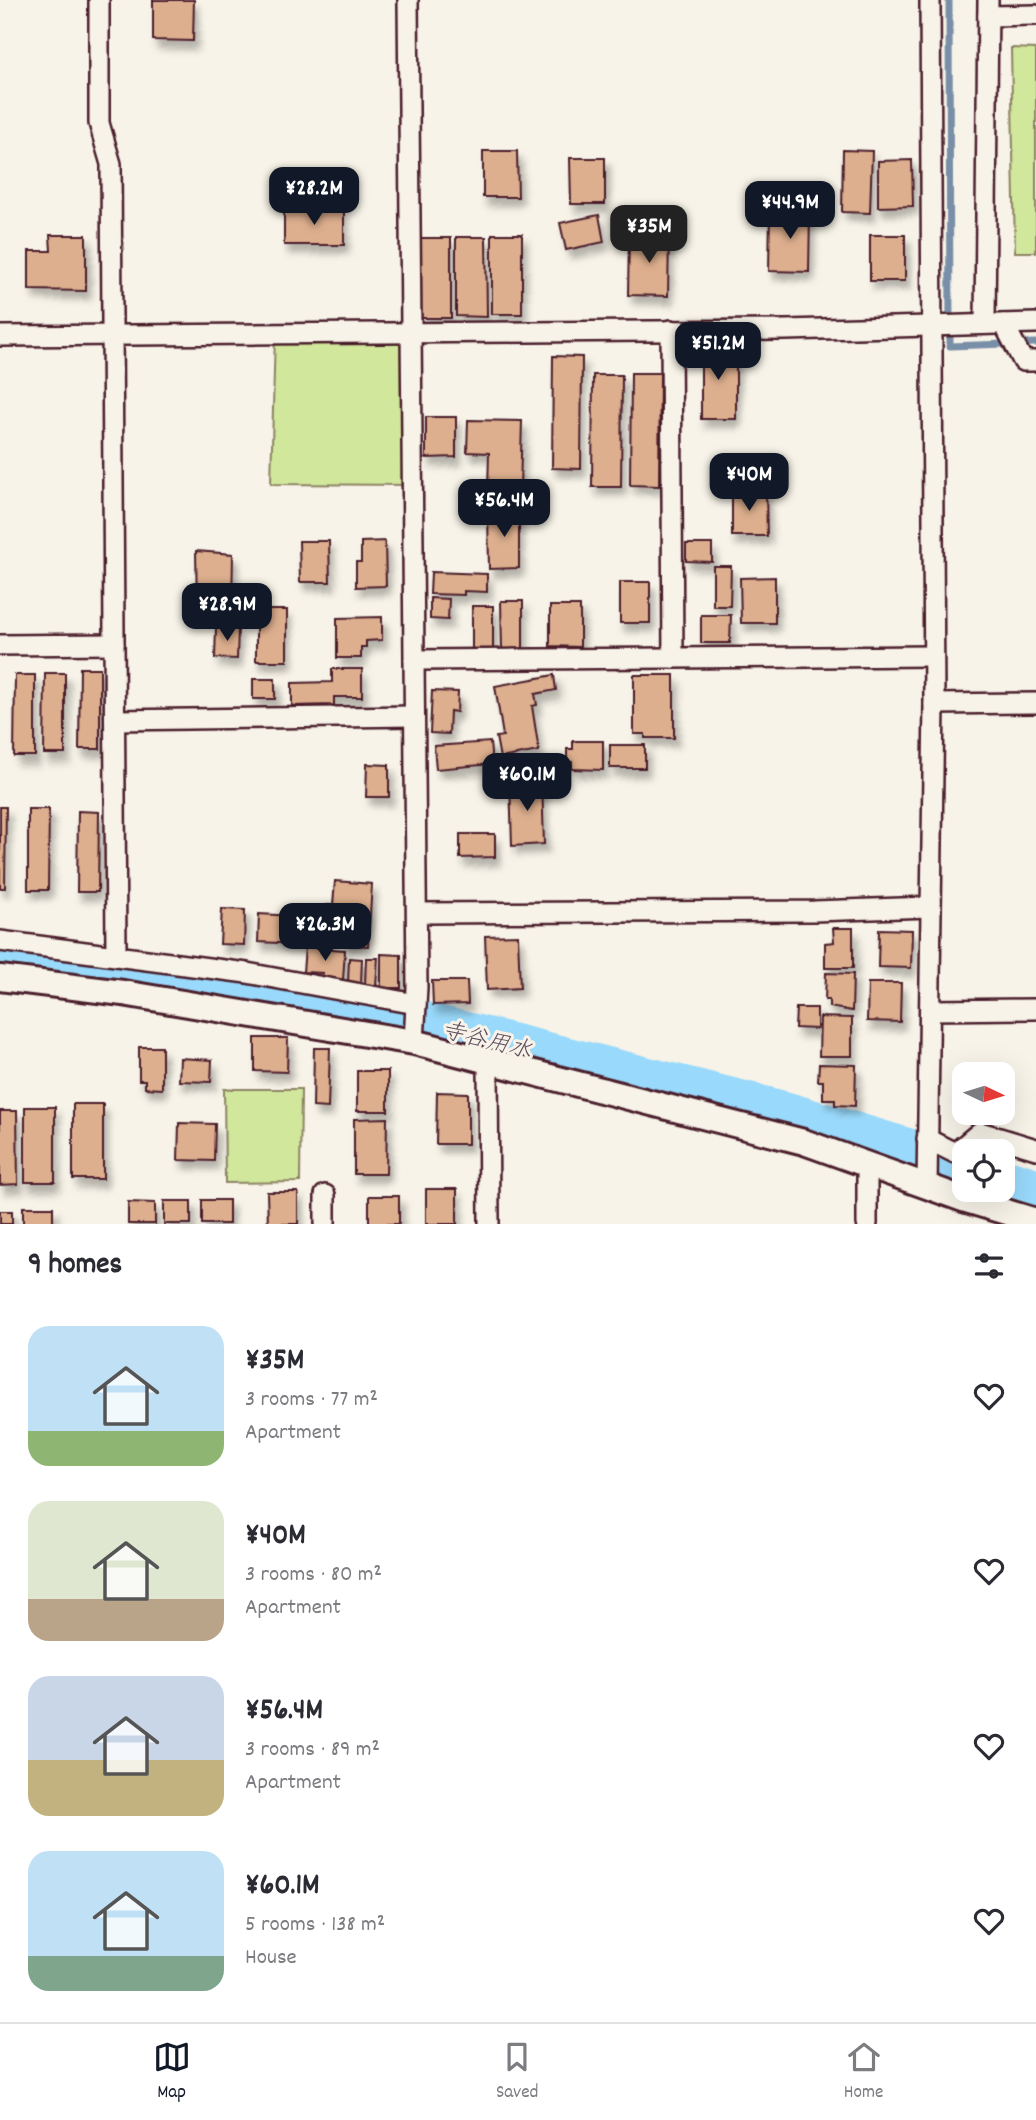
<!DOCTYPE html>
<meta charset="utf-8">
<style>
:root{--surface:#fff;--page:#f2f2f3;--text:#2b2b33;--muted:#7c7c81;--line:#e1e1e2;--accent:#111827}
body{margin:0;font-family:Dekko,"Klee One",sans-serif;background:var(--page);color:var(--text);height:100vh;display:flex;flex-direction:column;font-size:26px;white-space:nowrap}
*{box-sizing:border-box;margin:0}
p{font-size:23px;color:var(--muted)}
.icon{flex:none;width:38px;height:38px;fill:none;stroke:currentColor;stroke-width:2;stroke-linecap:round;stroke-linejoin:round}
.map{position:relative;height:1224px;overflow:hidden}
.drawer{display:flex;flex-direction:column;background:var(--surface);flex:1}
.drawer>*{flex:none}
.needle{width:46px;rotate:94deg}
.tools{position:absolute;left:952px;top:1062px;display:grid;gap:14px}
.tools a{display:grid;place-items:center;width:63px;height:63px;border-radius:14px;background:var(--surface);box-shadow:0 7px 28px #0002;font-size:35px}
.price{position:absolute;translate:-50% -60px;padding:0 16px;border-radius:14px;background:var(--accent);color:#fff;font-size:23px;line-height:46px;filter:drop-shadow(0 2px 4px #0008)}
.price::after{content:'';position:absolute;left:50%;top:42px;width:21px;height:16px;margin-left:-10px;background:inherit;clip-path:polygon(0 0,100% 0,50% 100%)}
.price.selected{background:#222;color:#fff}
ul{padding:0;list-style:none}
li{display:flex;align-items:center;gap:21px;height:175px;padding:0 28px}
li span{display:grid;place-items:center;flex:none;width:196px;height:140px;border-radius:21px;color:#555}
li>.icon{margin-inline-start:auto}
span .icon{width:84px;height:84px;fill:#fffc;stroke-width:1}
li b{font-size:30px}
h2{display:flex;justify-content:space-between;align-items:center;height:84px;padding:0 28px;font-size:30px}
.menu{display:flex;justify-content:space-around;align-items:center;height:98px;border-top:2px solid var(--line);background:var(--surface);font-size:19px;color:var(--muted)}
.menu a{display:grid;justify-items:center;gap:4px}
.menu .selected{color:var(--accent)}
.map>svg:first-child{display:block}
</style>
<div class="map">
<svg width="1036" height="1224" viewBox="0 0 1036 1224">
<defs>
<filter id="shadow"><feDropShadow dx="4.5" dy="8" stdDeviation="3.5" flood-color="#0004"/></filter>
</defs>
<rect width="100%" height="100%" fill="#f7f3e8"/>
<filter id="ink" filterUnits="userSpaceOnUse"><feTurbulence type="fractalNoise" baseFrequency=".0143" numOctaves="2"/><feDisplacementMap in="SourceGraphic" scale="14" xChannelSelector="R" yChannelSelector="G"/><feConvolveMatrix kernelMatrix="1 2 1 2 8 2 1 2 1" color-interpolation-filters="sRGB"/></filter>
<g filter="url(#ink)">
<g fill="#d0e79c" stroke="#8d8364" stroke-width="2">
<path d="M 1011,48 L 1036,49 L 1036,252 L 1015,252 Z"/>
<path d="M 411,332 L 412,485 L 271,484 L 275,333 Z"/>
<path d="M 224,1089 L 301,1089 L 300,1182 L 225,1183 Z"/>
</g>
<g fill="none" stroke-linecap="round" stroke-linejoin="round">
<path stroke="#798fa8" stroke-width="7" d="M 949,0 L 950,346 L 1036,343"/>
<g stroke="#99d9fb" stroke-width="44">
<path d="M 0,960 L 163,978 L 389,1015 L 784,1113 L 964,1167"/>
<path d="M 1003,1180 L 1036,1190"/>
</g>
</g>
<g fill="#ddaf8e" stroke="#4a1f2b" stroke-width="2" filter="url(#shadow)">
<path d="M 153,0 L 194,0 L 193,41 L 153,40 Z"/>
<path d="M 843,150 L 872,151 L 870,213 L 842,212 Z"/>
<path d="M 483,151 L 517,151 L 518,197 L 483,197 Z"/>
<path d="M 570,158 L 605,158 L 605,204 L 571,204 Z"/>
<path d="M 912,160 L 913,206 L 878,207 L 878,161 Z"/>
<rect x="284" y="209" width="60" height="36"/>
<path d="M 770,210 L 810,211 L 809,272 L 769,271 Z"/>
<path d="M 599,215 L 604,242 L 566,250 L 560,223 Z"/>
<rect x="492" y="234" width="30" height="80"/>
<path d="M 629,234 L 669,235 L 668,296 L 628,295 Z"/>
<path d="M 50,235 L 86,235 L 86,291 L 29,290 L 29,251 L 51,251 Z"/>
<rect x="870" y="235" width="35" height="46"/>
<path d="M 456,237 L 486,237 L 487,317 L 456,316 Z"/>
<path d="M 420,238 L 451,238 L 451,318 L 421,318 Z"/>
<rect x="701" y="345" width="35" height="74"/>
<path d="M 553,356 L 582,357 L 581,469 L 552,468 Z"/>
<path d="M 631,373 L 660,373 L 659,486 L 630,485 Z"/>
<path d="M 593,375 L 622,375 L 621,487 L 592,487 Z"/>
<path d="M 426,417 L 456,417 L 456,457 L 426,458 Z"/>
<path d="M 468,420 L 522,421 L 520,489 L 488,488 L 489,453 L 467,452 Z"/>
<path d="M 732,490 L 766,490 L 767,536 L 732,536 Z"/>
<path d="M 488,510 L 519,510 L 519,568 L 489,569 Z"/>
<path d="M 299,541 L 329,541 L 330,582 L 300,582 Z"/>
<path d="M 385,541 L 386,586 L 356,587 L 356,562 L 361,562 L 361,542 Z"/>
<path d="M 686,544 L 712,544 L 712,562 L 686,561 Z"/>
<path d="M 196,551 L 233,554 L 232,607 L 197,607 Z"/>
<path d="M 713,566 L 731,566 L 730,606 L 713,606 Z"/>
<path d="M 431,572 L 487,574 L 487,592 L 464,591 L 464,595 L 430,594 Z"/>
<path d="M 775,577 L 775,623 L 741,623 L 740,578 Z"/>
<rect x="620" y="582" width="30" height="41"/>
<path d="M 430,598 L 449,599 L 448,620 L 430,619 Z"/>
<path d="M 501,601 L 523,601 L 523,649 L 502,649 Z"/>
<rect x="472" y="606" width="21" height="43"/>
<path d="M 550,606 L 580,606 L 580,647 L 550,646 Z"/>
<rect x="256" y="610" width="31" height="51"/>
<path d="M 701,615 L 731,615 L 730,643 L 701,643 Z"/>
<path d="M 382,617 L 382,640 L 366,641 L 366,647 L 361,647 L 361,658 L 337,658 L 337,618 Z"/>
<path d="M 216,628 L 238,628 L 237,659 L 215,658 Z"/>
<path d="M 80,668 L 100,668 L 100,749 L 79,749 Z"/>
<path d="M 332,669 L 362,669 L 362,697 L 334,697 L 334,705 L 292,706 L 292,683 L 332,682 Z"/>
<path d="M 45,673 L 65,673 L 65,754 L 44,754 Z"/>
<path d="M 15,675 L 35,675 L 35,756 L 14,756 Z"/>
<path d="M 554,675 L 556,690 L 535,694 L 537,705 L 532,706 L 539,751 L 500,758 L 496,737 L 503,736 L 495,686 Z"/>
<path d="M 634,675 L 674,675 L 674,738 L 645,738 L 645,734 L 634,734 Z"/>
<rect x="253" y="679" width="22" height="20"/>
<path d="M 432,691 L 458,692 L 457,712 L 450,711 L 449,734 L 430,733 Z"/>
<path d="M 573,741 L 603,741 L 603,770 L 572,769 L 572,762 L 567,762 L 567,749 L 573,749 Z"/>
<path d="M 490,742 L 492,764 L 436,769 L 434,746 Z"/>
<rect x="610" y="745" width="35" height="23"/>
<path d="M 367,764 L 389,765 L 389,797 L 366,797 Z"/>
<path d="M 542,780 L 544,844 L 512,846 L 510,781 Z"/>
<path d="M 0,807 L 6,807 L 5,888 L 0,888 Z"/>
<path d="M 28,809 L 49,809 L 48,890 L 28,890 Z"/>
<path d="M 78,811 L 99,812 L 98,892 L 77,892 Z"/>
<path d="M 460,834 L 495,834 L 495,857 L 460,858 Z"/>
<path d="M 335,881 L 372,884 L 368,946 L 342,945 L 343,930 L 325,928 L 327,905 L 333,905 Z"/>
<path d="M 222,909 L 245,910 L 244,945 L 220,944 Z"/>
<path d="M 259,914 L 312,917 L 310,933 L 321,934 L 321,945 L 258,942 Z"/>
<path d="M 833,928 L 853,928 L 853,968 L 825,968 L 825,943 L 834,942 Z"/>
<path d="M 879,929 L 912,930 L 911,968 L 878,967 Z"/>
<path d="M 518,935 L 520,988 L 487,990 L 485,936 Z"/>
<path d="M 305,947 L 345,950 L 343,980 L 322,979 L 323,973 L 303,972 Z"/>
<path d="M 381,954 L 401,955 L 401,988 L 381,988 Z"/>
<path d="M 349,958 L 362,959 L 361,983 L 348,983 Z"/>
<path d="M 366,958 L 378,958 L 376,985 L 365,985 Z"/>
<path d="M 826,973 L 853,974 L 852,1011 L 829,1007 L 829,1000 L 825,1000 Z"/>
<path d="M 432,981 L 467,981 L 468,1004 L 433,1005 Z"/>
<path d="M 868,983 L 901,983 L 900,1022 L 867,1021 Z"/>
<path d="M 796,1008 L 817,1008 L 817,1029 L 795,1028 Z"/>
<path d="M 820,1017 L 852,1018 L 852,1056 L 819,1056 Z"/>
<path d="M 255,1038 L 288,1038 L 287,1072 L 255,1071 Z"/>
<path d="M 139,1047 L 162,1047 L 162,1089 L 145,1088 L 145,1080 L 139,1080 Z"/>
<path d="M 314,1048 L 330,1048 L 328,1108 L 313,1107 Z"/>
<path d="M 180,1058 L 212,1060 L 211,1082 L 179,1081 Z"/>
<path d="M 819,1064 L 856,1065 L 855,1106 L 835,1105 L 835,1099 L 823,1099 L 823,1081 L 818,1081 Z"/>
<rect x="357" y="1071" width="31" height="40"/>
<path d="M 437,1092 L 468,1093 L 468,1144 L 436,1144 Z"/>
<rect x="73" y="1104" width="30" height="75"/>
<rect x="25" y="1107" width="30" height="75"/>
<path d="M 0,1111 L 17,1111 L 18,1184 L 0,1185 Z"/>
<path d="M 387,1118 L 386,1174 L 354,1174 L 354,1119 Z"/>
<path d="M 179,1123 L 215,1124 L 214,1161 L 178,1160 Z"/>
<rect x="426" y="1189" width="31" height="35"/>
<path d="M 267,1192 L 298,1192 L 298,1224 L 268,1224 Z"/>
<rect x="369" y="1196" width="30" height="28"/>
<rect x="202" y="1200" width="27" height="24"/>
<rect x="164" y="1201" width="27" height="23"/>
<path d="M 128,1202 L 155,1203 L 155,1224 L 128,1224 Z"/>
<rect x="23" y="1207" width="30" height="17"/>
<rect x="0" y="1211" width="12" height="13"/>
</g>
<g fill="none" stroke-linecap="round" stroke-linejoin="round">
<g stroke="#4a1f2b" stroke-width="24">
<g id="minor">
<path d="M 99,0 L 99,123 L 111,164 L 116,953"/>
<path d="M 408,0 L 417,987 L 414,1042"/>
<path d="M 988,16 L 1036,15"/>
<path d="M 985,324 L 988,0"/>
<path d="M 1004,324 L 1023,361 L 1036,361"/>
<path d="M 671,330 L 673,658"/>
<path d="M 0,336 L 786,330 L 1036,323"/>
<path d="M 0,645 L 114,644"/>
<path d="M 414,660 L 933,656"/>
<path d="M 934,704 L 1036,703"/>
<path d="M 115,720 L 414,716"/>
<path d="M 417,913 L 814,911 L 930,907"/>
<path d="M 0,941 L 247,973 L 416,1004"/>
<path d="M 931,1010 L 1036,1009"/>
<path d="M 488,1061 L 489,1224"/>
<path d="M 927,1139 L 955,1153 L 980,1132 L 1036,1149"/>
<path d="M 867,1164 L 867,1224"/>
<path d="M 927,1186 L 934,704 L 930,0"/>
<path d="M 325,1195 L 325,1224"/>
</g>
</g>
<g stroke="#4a1f2b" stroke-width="30">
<path id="tertiary" d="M 0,978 L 123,993 L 414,1042 L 804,1142 L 963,1199 L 1036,1221"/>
</g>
<use href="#minor" stroke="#f7f3e8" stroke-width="19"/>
<use href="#tertiary" stroke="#f7f3e8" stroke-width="24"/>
</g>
</g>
<g text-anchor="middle" stroke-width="6" stroke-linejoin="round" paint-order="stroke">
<g font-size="23" font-style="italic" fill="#5e4e5f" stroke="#f7f3e8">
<text transform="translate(487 1039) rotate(14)" y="8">寺谷用水</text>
</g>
</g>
</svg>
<div class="tools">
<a><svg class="needle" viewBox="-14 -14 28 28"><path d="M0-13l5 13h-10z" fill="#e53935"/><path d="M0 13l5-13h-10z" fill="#7c7c81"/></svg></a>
<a><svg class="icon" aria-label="locate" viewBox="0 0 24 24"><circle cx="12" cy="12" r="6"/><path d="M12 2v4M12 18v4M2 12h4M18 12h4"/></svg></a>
</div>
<b class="price" style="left:314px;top:227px">¥28.2M</b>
<b class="price" style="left:790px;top:241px">¥44.9M</b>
<b class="price selected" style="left:649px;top:265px">¥35M</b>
<b class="price" style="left:718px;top:382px">¥51.2M</b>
<b class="price" style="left:749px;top:513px">¥40M</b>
<b class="price" style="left:504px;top:539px">¥56.4M</b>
<b class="price" style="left:227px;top:643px">¥28.9M</b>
<b class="price" style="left:527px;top:813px">¥60.1M</b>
<b class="price" style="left:325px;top:963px">¥26.3M</b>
</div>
<section class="drawer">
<h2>9 homes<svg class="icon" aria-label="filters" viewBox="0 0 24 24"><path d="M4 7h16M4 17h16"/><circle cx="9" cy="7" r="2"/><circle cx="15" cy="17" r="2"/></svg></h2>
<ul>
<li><span style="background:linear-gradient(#bfe0f5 75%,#8fb573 0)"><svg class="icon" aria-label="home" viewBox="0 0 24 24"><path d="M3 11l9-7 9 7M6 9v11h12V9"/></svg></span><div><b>¥35M</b><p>3 rooms · 77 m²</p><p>Apartment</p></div><svg class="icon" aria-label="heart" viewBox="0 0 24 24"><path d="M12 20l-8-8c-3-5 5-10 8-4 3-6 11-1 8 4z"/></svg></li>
<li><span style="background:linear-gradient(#dfe7d0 70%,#b9a48a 0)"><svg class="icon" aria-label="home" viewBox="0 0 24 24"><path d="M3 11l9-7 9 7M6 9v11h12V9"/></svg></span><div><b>¥40M</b><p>3 rooms · 80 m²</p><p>Apartment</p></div><svg class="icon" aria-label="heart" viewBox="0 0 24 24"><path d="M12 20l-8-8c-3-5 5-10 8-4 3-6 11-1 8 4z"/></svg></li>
<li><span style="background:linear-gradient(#c9d6e8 60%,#c2b280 0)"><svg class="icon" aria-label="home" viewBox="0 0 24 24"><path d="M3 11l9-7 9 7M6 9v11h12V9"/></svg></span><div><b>¥56.4M</b><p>3 rooms · 89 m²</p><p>Apartment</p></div><svg class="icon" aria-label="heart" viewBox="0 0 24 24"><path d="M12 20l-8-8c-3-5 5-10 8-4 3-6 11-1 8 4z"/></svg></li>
<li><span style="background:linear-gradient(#bfe0f5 75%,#7fa58c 0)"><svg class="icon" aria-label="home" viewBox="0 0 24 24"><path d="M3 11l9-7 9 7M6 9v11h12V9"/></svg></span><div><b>¥60.1M</b><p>5 rooms · 138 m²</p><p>House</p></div><svg class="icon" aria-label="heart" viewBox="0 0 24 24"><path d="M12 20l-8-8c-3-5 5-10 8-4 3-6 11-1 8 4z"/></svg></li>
</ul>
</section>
<nav class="menu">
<a class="selected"><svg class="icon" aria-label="map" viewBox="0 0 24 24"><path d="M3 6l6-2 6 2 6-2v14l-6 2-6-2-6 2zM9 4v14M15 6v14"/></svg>Map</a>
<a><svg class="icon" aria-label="saved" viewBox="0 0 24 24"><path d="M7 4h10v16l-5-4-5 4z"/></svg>Saved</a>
<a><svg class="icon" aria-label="home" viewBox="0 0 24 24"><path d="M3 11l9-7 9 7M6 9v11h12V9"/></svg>Home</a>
</nav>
